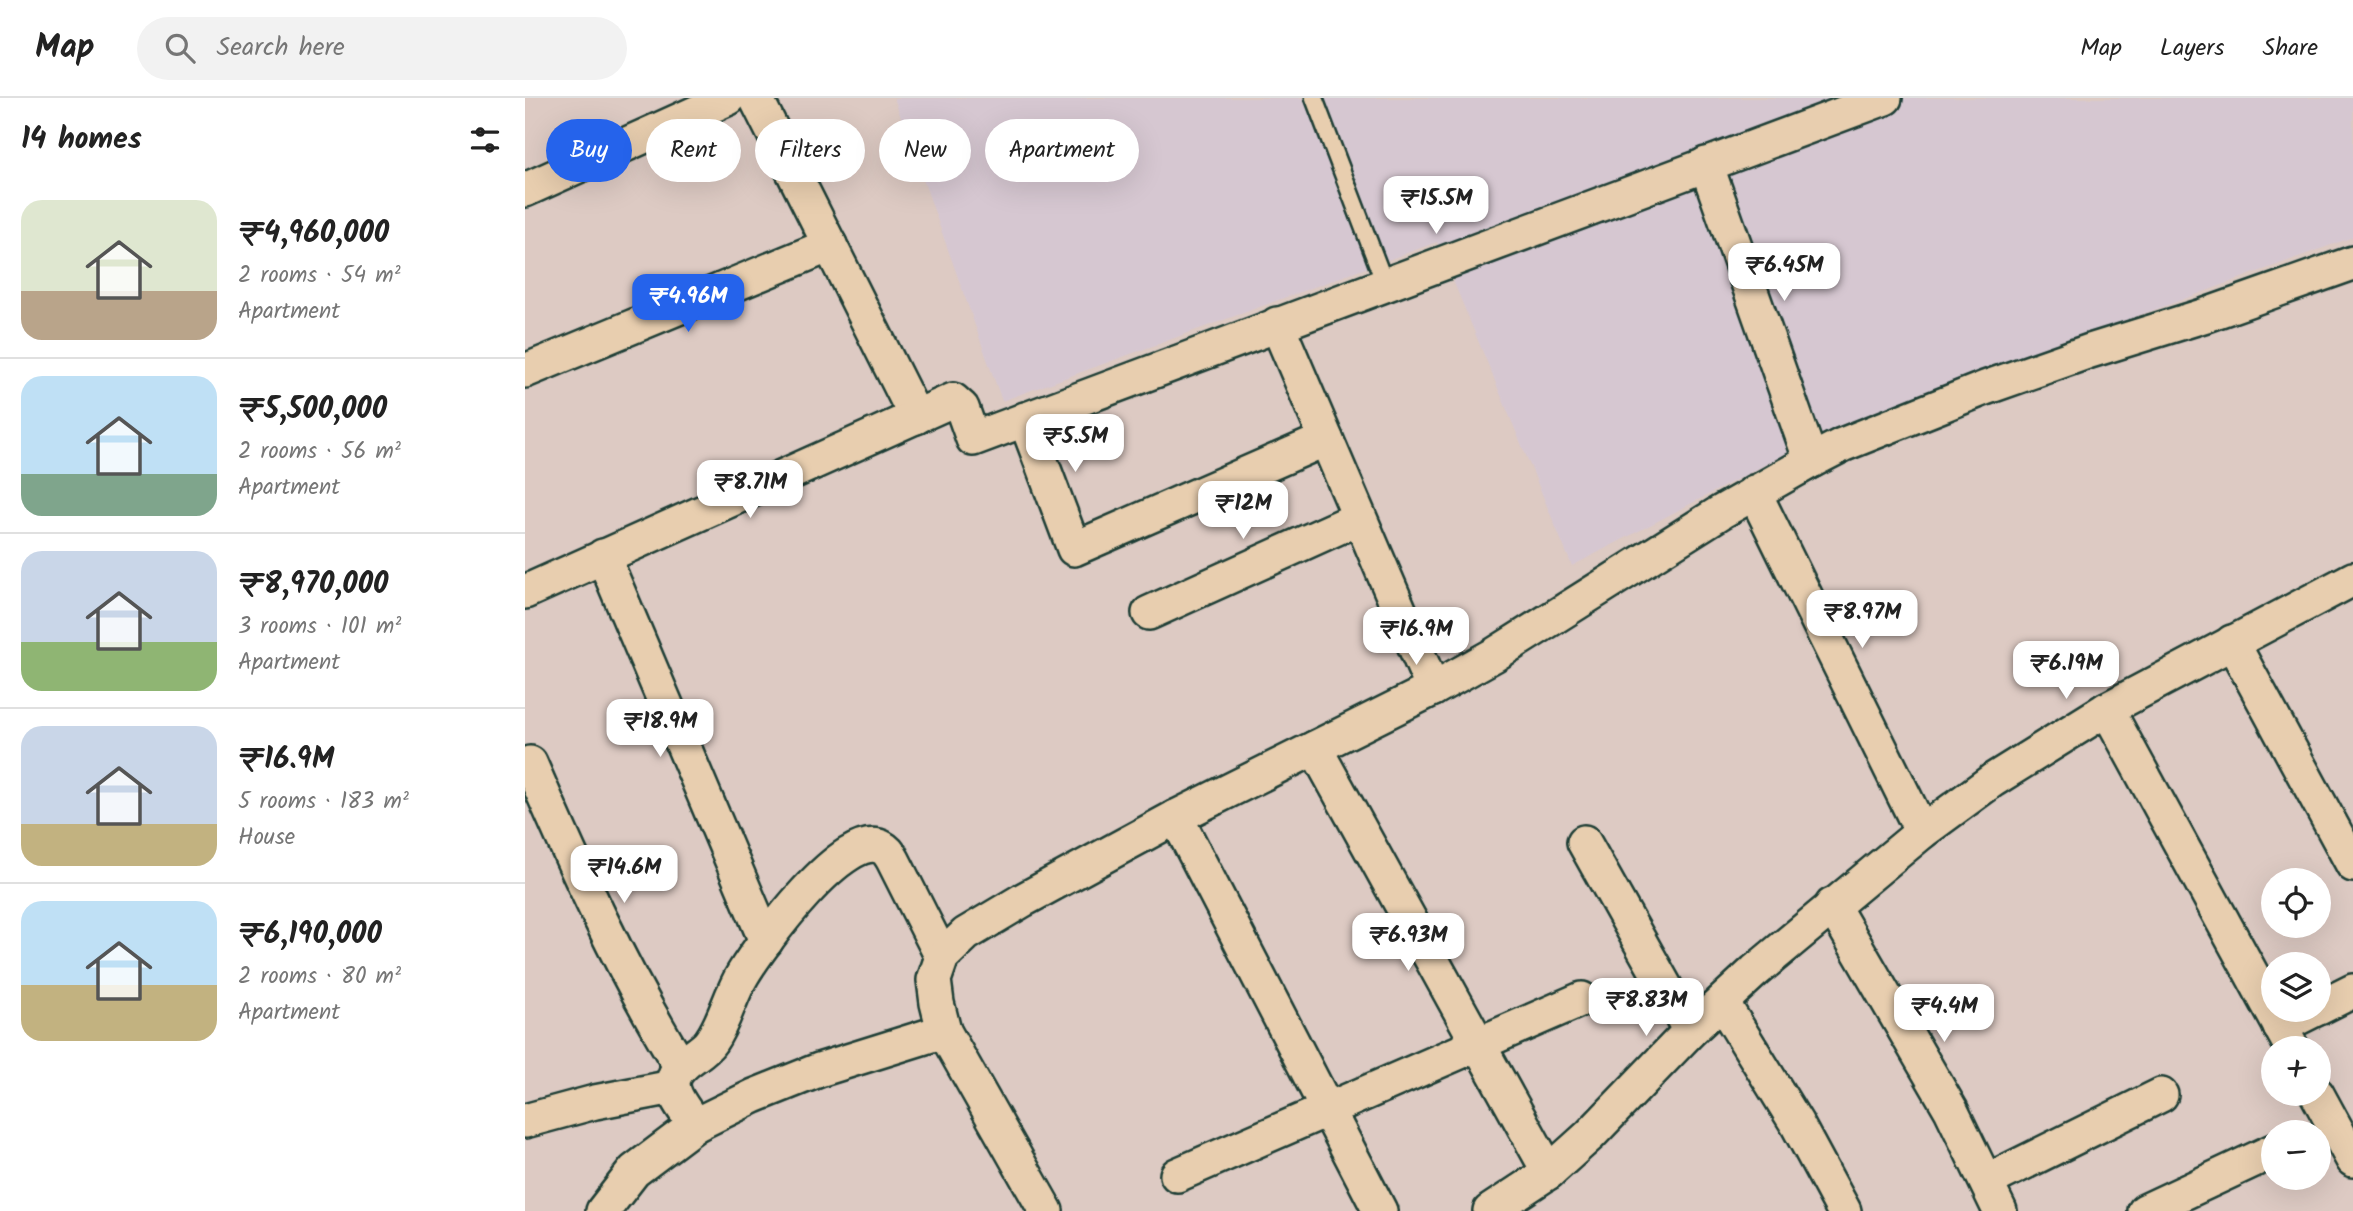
<!DOCTYPE html>
<meta charset="utf-8">
<style>
:root{--surface:#fff;--page:#f2f2f2;--text:#222;--muted:#767676;--line:#e0e0e0;--accent:#2563eb}
body{margin:0;font-family:Kalam,sans-serif;background:var(--page);color:var(--text);height:100vh;display:flex;flex-direction:column;font-size:26px;white-space:nowrap}
*{box-sizing:border-box;margin:0}
p{font-size:23px;color:var(--muted)}
.icon{flex:none;width:38px;height:38px;fill:none;stroke:currentColor;stroke-width:2;stroke-linecap:round;stroke-linejoin:round}
.map{position:relative;flex:1;overflow:hidden}
.details{display:flex;flex-direction:column;background:var(--surface);width:525px}
.details>*{flex:none}
.hud{position:absolute;left:21px;top:21px;width:665px;height:63px;display:flex;gap:14px}
.tools{position:absolute;left:1736px;top:770px;display:grid;gap:14px}
.tools a{display:grid;place-items:center;width:70px;height:70px;border-radius:50%;background:var(--surface);box-shadow:0 7px 28px #0002;font-size:35px}
.price{position:absolute;translate:-50% -60px;padding:0 16px;border-radius:14px;background:#fff;color:#222;font-size:23px;line-height:46px;filter:drop-shadow(0 2px 4px #0008)}
.price::after{content:'';position:absolute;left:50%;top:42px;width:21px;height:16px;margin-left:-10px;background:inherit;clip-path:polygon(0 0,100% 0,50% 100%)}
.price.on{background:var(--accent);color:#fff}
ul{padding:0;list-style:none}
li{display:flex;align-items:center;gap:21px;height:175px;padding:0 21px}
li+li{border-top:2px solid var(--line)}
li span{display:grid;place-items:center;flex:none;width:196px;height:140px;border-radius:21px;color:#555}
li>.icon{margin-inline-start:auto}
span .icon{width:84px;height:84px;fill:#fffc;stroke-width:1}
li b{font-size:30px}
h2{display:flex;justify-content:space-between;align-items:center;height:84px;padding:0 21px;font-size:30px}
.chip{padding:0 24px;border-radius:32px;background:var(--surface);box-shadow:0 7px 28px #0002;font-size:24px;line-height:63px}
.chip.on{background:var(--accent);color:#fff}
header{display:flex;align-items:center;gap:42px;box-sizing:border-box;height:98px;padding:0 35px;background:var(--surface);border-bottom:2px solid var(--line)}
header strong{font-size:33px}
nav{display:flex;gap:38px;margin-inline-start:auto;font-size:24px}
.search{width:490px;height:63px;background:var(--page);display:flex;align-items:center;gap:18px;box-sizing:border-box;padding:0 24px;border-radius:38px;color:var(--muted);font-size:26px}
main{display:flex;flex:1;min-height:0}
.map>svg:first-child{display:block}
</style>
<header>
<strong>Map</strong>
<div class="search"><svg class="icon" aria-label="search" viewBox="0 0 24 24"><circle cx="10" cy="10" r="6"/><path d="M15 15l6 6"/></svg>Search here</div>
<nav><a>Map</a><a>Layers</a><a>Share</a></nav>
</header>
<main>
<section class="details">
<h2>14 homes<svg class="icon" aria-label="filters" viewBox="0 0 24 24"><path d="M4 7h16M4 17h16"/><circle cx="9" cy="7" r="2"/><circle cx="15" cy="17" r="2"/></svg></h2>
<ul>
<li><span style="background:linear-gradient(#dfe7d0 65%,#b9a48a 0)"><svg class="icon" aria-label="home" viewBox="0 0 24 24"><path d="M3 11l9-7 9 7M6 9v11h12V9"/></svg></span><div><b>₹4,960,000</b><p>2 rooms · 54 m²</p><p>Apartment</p></div></li>
<li><span style="background:linear-gradient(#bfe0f5 70%,#7fa58c 0)"><svg class="icon" aria-label="home" viewBox="0 0 24 24"><path d="M3 11l9-7 9 7M6 9v11h12V9"/></svg></span><div><b>₹5,500,000</b><p>2 rooms · 56 m²</p><p>Apartment</p></div></li>
<li><span style="background:linear-gradient(#c9d6e8 65%,#8fb573 0)"><svg class="icon" aria-label="home" viewBox="0 0 24 24"><path d="M3 11l9-7 9 7M6 9v11h12V9"/></svg></span><div><b>₹8,970,000</b><p>3 rooms · 101 m²</p><p>Apartment</p></div></li>
<li><span style="background:linear-gradient(#c9d6e8 70%,#c2b280 0)"><svg class="icon" aria-label="home" viewBox="0 0 24 24"><path d="M3 11l9-7 9 7M6 9v11h12V9"/></svg></span><div><b>₹16.9M</b><p>5 rooms · 183 m²</p><p>House</p></div></li>
<li><span style="background:linear-gradient(#bfe0f5 60%,#c2b280 0)"><svg class="icon" aria-label="home" viewBox="0 0 24 24"><path d="M3 11l9-7 9 7M6 9v11h12V9"/></svg></span><div><b>₹6,190,000</b><p>2 rooms · 80 m²</p><p>Apartment</p></div></li>
</ul>
</section>
<div class="map">
<svg width="1828" height="1113" viewBox="0 0 1828 1113">
<rect width="100%" height="100%" fill="#ddcac3"/>
<filter id="ink" filterUnits="userSpaceOnUse"><feTurbulence type="fractalNoise" baseFrequency=".0143" numOctaves="2"/><feDisplacementMap in="SourceGraphic" scale="14" xChannelSelector="R" yChannelSelector="G"/><feConvolveMatrix kernelMatrix="1 2 1 2 8 2 1 2 1" color-interpolation-filters="sRGB"/></filter>
<g filter="url(#ink)">
<path fill="#d6c7d1" d="M 369,0 L 1828,0 L 1828,139 L 1318,326 L 1047,468 L 912,144 L 477,303 Z"/>
<g fill="none" stroke-linecap="round" stroke-linejoin="round">
<g stroke="#1f3d34" stroke-width="21">
<path id="lane" d="M 789,0 L 860,186"/>
</g>
<g stroke="#1f3d34" stroke-width="38">
<g id="street">
<path d="M 231,0 L 391,319"/>
<path d="M 1181,66 L 1286,363"/>
<path d="M 0,92 L 204,0"/>
<path d="M 752,226 L 908,591"/>
<path d="M 0,273 L 305,147"/>
<path d="M 500,321 L 549,451 L 801,341"/>
<path d="M 1229,394 L 1397,734"/>
<path d="M 78,458 L 241,843"/>
<path d="M 0,494 L 428,302 L 437,310 L 448,341 L 1360,0"/>
<path d="M 624,515 L 834,420"/>
<path d="M 1707,544 L 1828,767"/>
<path d="M 1582,611 L 1767,950"/>
<path d="M 790,650 L 1024,1074"/>
<path d="M 5,665 C 50,769 96,872 156,969"/>
<path d="M 651,719 L 855,1113"/>
<path d="M 1059,744 L 1165,933"/>
<path d="M 1307,807 L 1426,1012 L 1475,1113"/>
<path d="M 1197,904 L 1272,1026 L 1319,1113"/>
<path d="M 1794,910 L 1828,893"/>
<path d="M 1755,929 L 1789,912"/>
<path d="M 419,933 L 521,1113"/>
<path d="M 1792,996 L 1828,1062"/>
<path d="M 0,1023 L 70,1004 L 148,989"/>
<path d="M 170,1027 C 162,1014 144,996 149,980 C 154,963 177,957 186,943 C 200,923 205,897 218,876 C 235,848 321,728 358,750 C 362,752 366,758 368,762 L 417,859"/>
<path d="M 652,1077 L 1057,901"/>
<path d="M 1462,1083 L 1636,997"/>
<path d="M 78,1113 L 109,1073 L 170,1027 L 229,998 L 294,972 L 419,933 L 412,905 L 409,882 L 417,859 L 441,836 L 498,802 L 651,719 L 908,591 L 969,557 L 1196,414 L 1286,363 L 1317,347 L 1460,290 L 1565,253 L 1681,217 L 1828,165"/>
<path d="M 965,1113 L 1024,1074 L 1065,1037 L 1165,933 L 1230,873 L 1397,734 L 1468,682 L 1582,611 L 1828,481"/>
<path d="M 1620,1113 L 1748,1053"/>
</g>
</g>
<use href="#lane" stroke="#e8ceaf" stroke-width="16"/>
<use href="#street" stroke="#e8ceaf" stroke-width="33"/>
</g>
</g>
</svg>
<div class="tools">
<a><svg class="icon" aria-label="locate" viewBox="0 0 24 24"><circle cx="12" cy="12" r="6"/><path d="M12 2v4M12 18v4M2 12h4M18 12h4"/></svg></a>
<a><svg class="icon" aria-label="layers" viewBox="0 0 24 24"><path d="M12 4l9 5-9 5-9-5zM3 14l9 5 9-5"/></svg></a>
<a>+</a>
<a>−</a>
</div>
<b class="price" style="left:911px;top:138px">₹15.5M</b>
<b class="price" style="left:1259px;top:205px">₹6.45M</b>
<b class="price on" style="left:163px;top:236px">₹4.96M</b>
<b class="price" style="left:550px;top:376px">₹5.5M</b>
<b class="price" style="left:225px;top:422px">₹8.71M</b>
<b class="price" style="left:718px;top:443px">₹12M</b>
<b class="price" style="left:1337px;top:552px">₹8.97M</b>
<b class="price" style="left:891px;top:569px">₹16.9M</b>
<b class="price" style="left:1541px;top:603px">₹6.19M</b>
<b class="price" style="left:135px;top:661px">₹18.9M</b>
<b class="price" style="left:99px;top:807px">₹14.6M</b>
<b class="price" style="left:883px;top:875px">₹6.93M</b>
<b class="price" style="left:1121px;top:940px">₹8.83M</b>
<b class="price" style="left:1419px;top:946px">₹4.4M</b>
<div class="hud">
<a class="chip on">Buy</a>
<a class="chip">Rent</a>
<a class="chip">Filters</a>
<a class="chip">New</a>
<a class="chip">Apartment</a>
</div>
</div>
</main>
